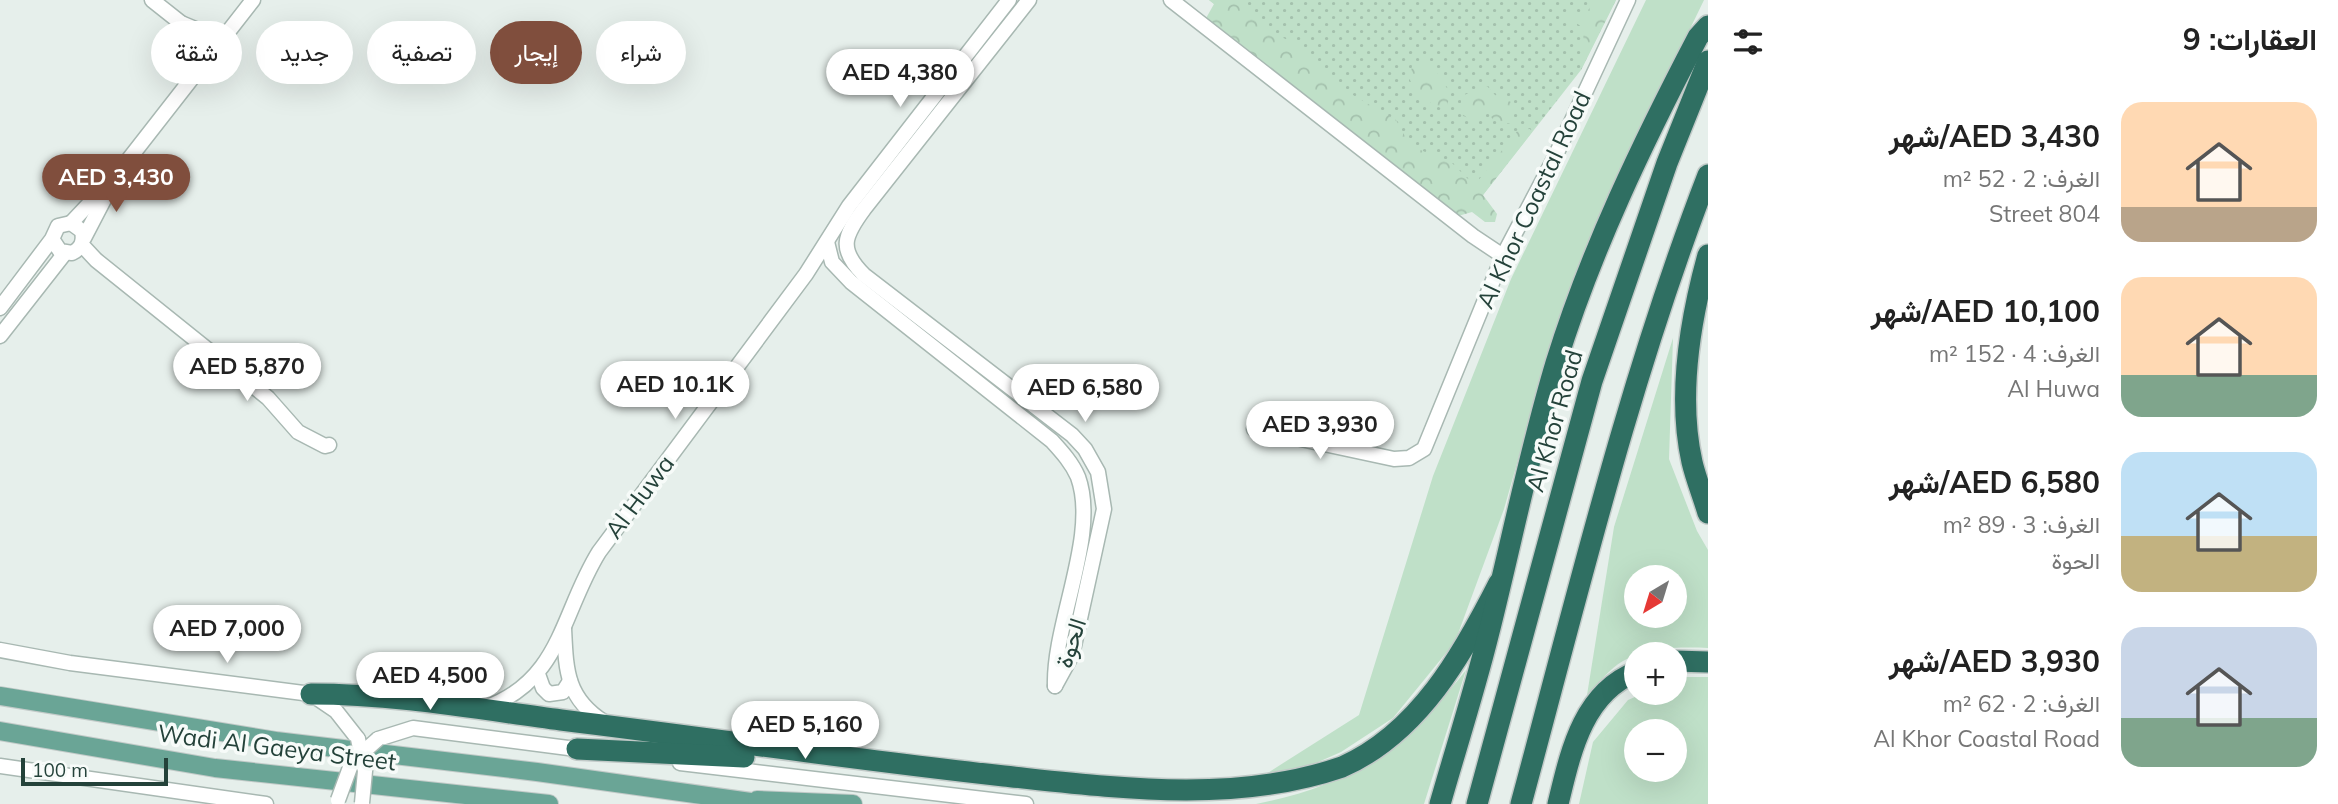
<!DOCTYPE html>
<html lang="ar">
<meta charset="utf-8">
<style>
:root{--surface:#fff;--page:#f2f2f2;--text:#222;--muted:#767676;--accent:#804e3d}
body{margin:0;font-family:Mulish,Vazirmatn,sans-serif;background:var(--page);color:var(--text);direction:rtl;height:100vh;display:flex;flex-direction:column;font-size:26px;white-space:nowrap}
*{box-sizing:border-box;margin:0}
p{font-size:23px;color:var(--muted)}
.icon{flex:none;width:38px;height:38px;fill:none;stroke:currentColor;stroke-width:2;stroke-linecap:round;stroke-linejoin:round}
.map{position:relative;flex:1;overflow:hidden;direction:ltr}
.drawer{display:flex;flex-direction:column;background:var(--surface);width:630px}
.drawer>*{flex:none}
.guide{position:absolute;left:21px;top:21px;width:665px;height:63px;direction:rtl;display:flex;gap:14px}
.needle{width:46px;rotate:218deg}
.buttons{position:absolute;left:1624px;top:565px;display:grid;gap:14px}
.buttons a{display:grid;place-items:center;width:63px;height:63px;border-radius:50%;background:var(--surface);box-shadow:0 7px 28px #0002;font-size:35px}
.scale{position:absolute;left:21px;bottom:18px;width:147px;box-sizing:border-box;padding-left:7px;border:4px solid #24423a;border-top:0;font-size:19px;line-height:24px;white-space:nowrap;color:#24423a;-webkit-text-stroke:5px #f7fbf9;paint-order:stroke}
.price{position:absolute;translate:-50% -60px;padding:0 16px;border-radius:24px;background:#fff;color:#222;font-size:23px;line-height:46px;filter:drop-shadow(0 2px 4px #0008)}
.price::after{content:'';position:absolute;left:50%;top:42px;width:21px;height:16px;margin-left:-10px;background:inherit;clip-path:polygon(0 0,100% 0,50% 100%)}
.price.current{background:var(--accent);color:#fff}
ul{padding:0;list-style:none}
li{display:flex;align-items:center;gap:21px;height:175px;padding:0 21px}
li span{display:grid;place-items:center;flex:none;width:196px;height:140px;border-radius:21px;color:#555}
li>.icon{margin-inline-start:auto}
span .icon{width:84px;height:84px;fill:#fffc;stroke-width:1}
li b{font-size:30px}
h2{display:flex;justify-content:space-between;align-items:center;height:84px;padding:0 21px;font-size:30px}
.tag{padding:0 24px;border-radius:32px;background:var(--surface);box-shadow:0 7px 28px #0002;font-size:24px;line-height:63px}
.tag.current{background:var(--accent);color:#fff}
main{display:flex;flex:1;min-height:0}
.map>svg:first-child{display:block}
</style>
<main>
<section class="drawer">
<h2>العقارات: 9<svg class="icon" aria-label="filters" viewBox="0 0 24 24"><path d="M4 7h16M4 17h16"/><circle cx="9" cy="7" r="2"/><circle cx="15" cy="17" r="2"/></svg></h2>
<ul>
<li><span style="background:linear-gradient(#ffd9b3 75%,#b9a48a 0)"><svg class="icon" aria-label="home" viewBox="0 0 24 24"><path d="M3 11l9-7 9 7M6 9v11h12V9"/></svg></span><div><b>AED 3,430/شهر</b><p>الغرف: 2 · 52 m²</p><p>Street 804</p></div></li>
<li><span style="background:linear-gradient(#ffd9b3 70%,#7fa58c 0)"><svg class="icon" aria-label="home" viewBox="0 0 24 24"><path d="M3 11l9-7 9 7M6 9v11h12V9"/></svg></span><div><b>AED 10,100/شهر</b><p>الغرف: 4 · 152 m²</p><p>Al Huwa</p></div></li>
<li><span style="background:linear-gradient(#bfe0f5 60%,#c2b280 0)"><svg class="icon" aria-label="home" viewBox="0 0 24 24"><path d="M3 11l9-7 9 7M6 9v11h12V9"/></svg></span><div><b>AED 6,580/شهر</b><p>الغرف: 3 · 89 m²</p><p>الحوة</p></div></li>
<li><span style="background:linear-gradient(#c9d6e8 65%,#7fa58c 0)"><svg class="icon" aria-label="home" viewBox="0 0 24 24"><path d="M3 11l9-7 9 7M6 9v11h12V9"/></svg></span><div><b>AED 3,930/شهر</b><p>الغرف: 2 · 62 m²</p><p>Al Khor Coastal Road</p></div></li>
</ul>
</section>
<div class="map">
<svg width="1708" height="804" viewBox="0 0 1708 804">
<defs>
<pattern id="grass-dots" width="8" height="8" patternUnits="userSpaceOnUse" patternTransform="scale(1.75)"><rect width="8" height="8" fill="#bfe0c8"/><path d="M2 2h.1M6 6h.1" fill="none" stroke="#a4c1ad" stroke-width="1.8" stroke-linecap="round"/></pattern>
<pattern id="forest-crowns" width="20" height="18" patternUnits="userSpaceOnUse" patternTransform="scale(1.75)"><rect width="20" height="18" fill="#bfe0c8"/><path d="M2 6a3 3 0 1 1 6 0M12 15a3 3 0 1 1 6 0" fill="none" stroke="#a4c1ad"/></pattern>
</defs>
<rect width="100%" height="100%" fill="#e6efeb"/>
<path fill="url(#grass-dots)" d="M 1209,0 L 1616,0 L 1581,70 L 1483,195 L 1470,205 Z"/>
<g fill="url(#forest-crowns)">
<path d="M 1209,0 L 1239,0 L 1269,31 L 1298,45 L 1339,87 L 1396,120 L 1406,138 L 1418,149 L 1452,163 L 1471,182 L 1477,182 L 1518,130 L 1530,129 L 1532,132 L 1483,195 L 1497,214 L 1495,222 L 1485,222 L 1472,212 L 1458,216 L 1205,20 L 1214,4 Z"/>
<path d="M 1594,0 L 1616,0 L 1581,70 L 1584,28 L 1563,15 L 1570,10 L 1586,14 Z"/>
<path d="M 1417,62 C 1435,61 1441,81 1450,92 L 1447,107 L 1441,108 L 1417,96 L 1410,80 L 1412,66 Z"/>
<path d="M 1487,86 L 1495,95 L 1511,102 L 1514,116 L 1511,124 L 1493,120 L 1486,108 L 1475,120 L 1463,116 L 1461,101 L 1464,95 Z"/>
</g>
<g fill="#bfe0c8" fill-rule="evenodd">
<path d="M 1646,0 L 1704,0 L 1597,221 L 1553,337 L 1504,509 L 1455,642 L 1393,718 L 1341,752 L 1291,774 L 1258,779 L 1359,715 L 1433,476 L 1511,279 Z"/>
<path d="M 1673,338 L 1669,459 L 1697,531 L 1708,550 L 1708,648 C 1680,647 1647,647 1623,661 C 1610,668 1598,684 1587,695 L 1614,527 ZM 1636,578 L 1675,578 L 1675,616 L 1636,616 Z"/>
<path d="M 1466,670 L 1424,804 L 1256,804 C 1353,785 1406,747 1466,670 Z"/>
<path d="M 1678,677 L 1708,677 L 1708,804 L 1579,804 L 1593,742 L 1628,700 L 1644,693 L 1675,693 L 1675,679 ZM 1636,732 L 1675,732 L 1675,770 L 1636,770 Z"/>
</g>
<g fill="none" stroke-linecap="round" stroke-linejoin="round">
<g stroke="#a8b8b2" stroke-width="17">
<g id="minor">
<path d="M 152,0 L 181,23 L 222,40"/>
<path d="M 1029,0 L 864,209 C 844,236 838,249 864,275 L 1072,435 L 1085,449 L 1098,472 L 1104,509 L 1072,655 L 1055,686"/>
<path d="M 1171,0 L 1473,236 L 1503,256"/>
<path d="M 181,23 L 205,62"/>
<path d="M 71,223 L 118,173 L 253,0"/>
<path d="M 84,238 L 109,190"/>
<path d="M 827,242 L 832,262 L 851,282 L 1052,441 C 1062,452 1072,463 1078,477 C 1099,535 1053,623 1055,686"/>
<path d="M 82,245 L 96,260 L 268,398 L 298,432 L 325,446 L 329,445"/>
<path d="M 0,308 L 52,239 L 58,226 L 71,223 L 82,231 C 84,241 82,248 72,253 L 60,251 L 52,239"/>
<path d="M 0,336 L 65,253"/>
<path d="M 1254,429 L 1394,459 L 1409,458 L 1424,449 L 1503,256 L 1554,159 L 1628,0"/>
<path d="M 564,628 C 566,670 566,698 604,722"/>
<path d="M 0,650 L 70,663 L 311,694 L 336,711 L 358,739"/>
<path d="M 538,674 L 543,688 L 549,694 L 563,692 L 570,681"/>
<path d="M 485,708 C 562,680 561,613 599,552 L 806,274 L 849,206 L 1009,0"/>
<path d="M 378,739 L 413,728 L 584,750"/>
<path d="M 680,763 L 1026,804"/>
<path d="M 0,766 L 266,804"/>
</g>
</g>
<g stroke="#c2cac8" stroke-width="20">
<g id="major">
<path d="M 0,696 L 276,741 L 537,772 L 766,804"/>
<path d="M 0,731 L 215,768 L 549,804"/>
<path d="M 757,800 L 853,804"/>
</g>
</g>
<g stroke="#c2cac8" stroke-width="24">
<g id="highway">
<path d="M 1708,255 C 1690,320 1677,395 1692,462 C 1696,479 1703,496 1708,513"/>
<path d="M 1675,661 L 1708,662"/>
<path d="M 311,694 C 395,694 478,709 561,720 C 709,738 856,760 1004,776 C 1117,788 1234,804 1342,767 C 1419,733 1463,654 1499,583"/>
<path d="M 577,749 L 744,757"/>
<path d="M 1440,804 C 1456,748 1474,692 1488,636 C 1511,545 1529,453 1556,363 C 1591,250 1643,142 1698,37 L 1708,26"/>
<path d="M 1477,804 L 1592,381 L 1667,163 L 1708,61"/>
<path d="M 1521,804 C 1578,593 1629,379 1708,175"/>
<path d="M 1558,804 C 1570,755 1582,693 1636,672"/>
</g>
</g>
<use href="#minor" stroke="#fff" stroke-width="14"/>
<use href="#major" stroke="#6aa596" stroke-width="18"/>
<use href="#highway" stroke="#2f6f62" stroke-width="21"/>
<g stroke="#a8b8b2" stroke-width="17" stroke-linecap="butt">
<g id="minor-bridge">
<path d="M 358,739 L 365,771 L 362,803"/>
<path d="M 338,800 L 352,762 L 378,739"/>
</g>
</g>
<use href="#minor-bridge" stroke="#fff" stroke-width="14"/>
</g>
<g text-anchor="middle" stroke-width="7" stroke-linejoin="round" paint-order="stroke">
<g font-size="24" fill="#24423a" stroke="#f7fbf9">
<text transform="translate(1534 200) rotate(-65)" y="8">Al Khor Coastal Road</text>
<text transform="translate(1555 421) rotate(-74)" y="8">Al Khor Road</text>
<text transform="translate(640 497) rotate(-53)" y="8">Al Huwa</text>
<text transform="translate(1071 643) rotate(-72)" y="8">الحوة</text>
<text transform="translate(277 748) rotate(7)" y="8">Wadi Al Gaeya Street</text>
</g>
</g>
</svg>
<div class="buttons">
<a><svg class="needle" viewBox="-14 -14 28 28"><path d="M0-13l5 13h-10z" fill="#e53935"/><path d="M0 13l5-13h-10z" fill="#767676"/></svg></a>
<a>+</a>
<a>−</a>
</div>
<div class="scale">100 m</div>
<b class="price" style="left:900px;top:109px">AED 4,380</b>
<b class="price current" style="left:116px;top:214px">AED 3,430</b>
<b class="price" style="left:247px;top:403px">AED 5,870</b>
<b class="price" style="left:675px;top:421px">AED 10.1K</b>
<b class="price" style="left:1085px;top:424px">AED 6,580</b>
<b class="price" style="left:1320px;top:461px">AED 3,930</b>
<b class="price" style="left:227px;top:665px">AED 7,000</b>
<b class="price" style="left:430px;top:712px">AED 4,500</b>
<b class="price" style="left:805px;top:761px">AED 5,160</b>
<div class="guide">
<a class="tag">شراء</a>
<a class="tag current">إيجار</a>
<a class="tag">تصفية</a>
<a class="tag">جديد</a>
<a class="tag">شقة</a>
</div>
</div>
</main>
